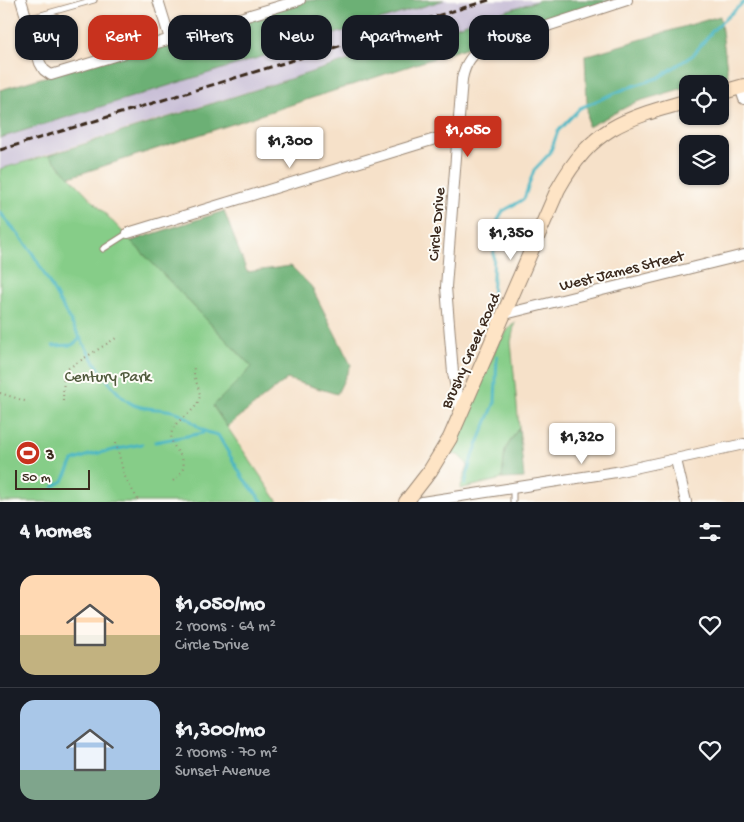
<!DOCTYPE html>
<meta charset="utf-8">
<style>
:root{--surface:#171b24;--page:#20242c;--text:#f1f3f6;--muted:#9ea1a6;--line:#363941;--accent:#c8321e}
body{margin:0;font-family:"Gochi Hand",sans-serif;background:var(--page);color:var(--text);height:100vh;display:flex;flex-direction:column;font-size:19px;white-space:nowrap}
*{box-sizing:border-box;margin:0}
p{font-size:16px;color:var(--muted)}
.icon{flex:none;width:28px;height:28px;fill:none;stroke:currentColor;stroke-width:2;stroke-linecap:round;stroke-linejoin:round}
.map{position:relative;height:502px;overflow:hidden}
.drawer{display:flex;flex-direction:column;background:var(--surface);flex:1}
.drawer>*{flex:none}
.hud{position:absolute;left:15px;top:15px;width:715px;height:45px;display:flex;gap:10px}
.controls{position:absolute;left:679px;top:75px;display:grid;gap:10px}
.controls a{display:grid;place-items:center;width:50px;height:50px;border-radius:10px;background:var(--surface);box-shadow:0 1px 4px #0004;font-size:25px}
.scale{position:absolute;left:15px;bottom:12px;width:75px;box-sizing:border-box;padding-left:5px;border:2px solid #3b2a1e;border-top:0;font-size:14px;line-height:18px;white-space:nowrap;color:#3b2a1e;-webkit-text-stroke:4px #fdfcf7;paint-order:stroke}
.price{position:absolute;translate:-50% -42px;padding:0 11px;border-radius:5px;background:#fff;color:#222;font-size:16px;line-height:32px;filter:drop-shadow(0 1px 2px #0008)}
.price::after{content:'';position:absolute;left:50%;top:30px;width:15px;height:11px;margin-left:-8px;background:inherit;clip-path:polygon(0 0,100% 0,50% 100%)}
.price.selected{background:var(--accent);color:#fff}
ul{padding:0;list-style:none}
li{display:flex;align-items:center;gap:15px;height:125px;padding:0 20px}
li+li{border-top:1px solid var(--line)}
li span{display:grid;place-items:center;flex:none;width:140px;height:100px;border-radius:15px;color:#555}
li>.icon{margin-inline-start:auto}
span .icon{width:60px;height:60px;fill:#fffc;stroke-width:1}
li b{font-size:21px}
h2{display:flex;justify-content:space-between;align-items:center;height:60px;padding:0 20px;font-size:21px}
.chip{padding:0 18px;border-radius:15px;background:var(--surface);box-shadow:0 1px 4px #0004;font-size:18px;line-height:45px}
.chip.selected{background:var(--accent);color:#fff}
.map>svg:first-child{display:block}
</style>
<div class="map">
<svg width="744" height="502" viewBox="0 0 744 502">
<rect width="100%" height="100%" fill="#fdfcf7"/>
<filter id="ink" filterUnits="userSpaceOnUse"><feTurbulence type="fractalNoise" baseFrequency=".02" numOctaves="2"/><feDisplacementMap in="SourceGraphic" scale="10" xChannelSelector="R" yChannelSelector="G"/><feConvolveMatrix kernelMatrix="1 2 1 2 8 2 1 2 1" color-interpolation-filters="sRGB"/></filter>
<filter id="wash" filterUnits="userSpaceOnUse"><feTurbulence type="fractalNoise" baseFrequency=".0096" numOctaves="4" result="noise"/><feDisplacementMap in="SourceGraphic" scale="20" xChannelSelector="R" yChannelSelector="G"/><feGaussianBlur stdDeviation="1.12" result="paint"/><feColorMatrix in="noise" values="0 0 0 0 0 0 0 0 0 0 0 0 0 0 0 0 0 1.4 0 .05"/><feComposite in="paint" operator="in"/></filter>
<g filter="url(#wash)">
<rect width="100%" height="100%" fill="#f6e1c9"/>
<path fill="#c9bfd7" d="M 444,0 L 540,0 L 0,169 L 0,138 Z"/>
<g fill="#86cd88" stroke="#607c53">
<path d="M 49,155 L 252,367 L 213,406 L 278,502 L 0,502 L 0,169 Z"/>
<path d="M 515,322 L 511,342 L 519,427 L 505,450 L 502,479 L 460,489 L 468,465 L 458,455 L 450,454 L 500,339 Z"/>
</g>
<g fill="#6cb074" stroke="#546d49">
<path d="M 306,0 L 444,0 L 0,138 L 0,90 Z"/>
<path d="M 540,0 L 612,0 L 70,177 L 49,155 Z"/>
<path d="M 720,16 L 728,76 L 701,84 L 688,84 L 687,87 L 636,102 L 588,127 L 585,56 Z"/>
<path d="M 224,211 L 247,272 L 291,266 L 311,286 L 351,365 L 337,394 L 287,379 L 227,427 L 213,406 L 252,367 L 131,241 Z"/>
<path d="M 519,427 L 524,478 L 502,479 L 505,450 Z"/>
</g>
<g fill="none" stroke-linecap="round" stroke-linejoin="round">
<g stroke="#47b5c2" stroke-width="3">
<path d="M 0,212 C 10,225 21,237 31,251 C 52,283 102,392 134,405 C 148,411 165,407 179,413 C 197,422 196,431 218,435 L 243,478 L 263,502"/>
<path d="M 492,303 L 495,225 L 503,211 L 524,199 L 534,170 L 550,153 L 558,131 L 580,108 L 627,88 L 658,78 L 693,55 L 714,29 L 744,2"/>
<path d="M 53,346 L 72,345 L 81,338"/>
<path d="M 155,442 L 203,433"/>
<path d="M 465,484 L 471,460 L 495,402 L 497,356"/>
<path d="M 53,487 L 63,481 L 73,461 L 89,455 L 142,444"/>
</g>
</g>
</g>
<g filter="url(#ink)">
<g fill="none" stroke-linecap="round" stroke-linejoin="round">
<g stroke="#988674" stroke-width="7">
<g id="lane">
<path d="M 27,19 L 94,0"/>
<path d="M 103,249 L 128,233"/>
<path d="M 513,502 L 513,489"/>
</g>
</g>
<g stroke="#988674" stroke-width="12">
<g id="street">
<path d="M 21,0 L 40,63 L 44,70 L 51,75 L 300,0"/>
<path d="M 158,0 L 170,39"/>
<path d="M 740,87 L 744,99"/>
<path d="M 128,233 L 458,132"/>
<path d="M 505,314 L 744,255"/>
<path d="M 461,413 L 453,373 L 446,287 L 462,79 C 465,63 472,53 486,46 L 627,0"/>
<path d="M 676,460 L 686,502"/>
<path d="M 422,502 L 616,472 L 744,444"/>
</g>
</g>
<g stroke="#988674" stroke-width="16">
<g id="secondary">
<path d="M 720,93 L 744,86"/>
<path d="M 406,502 L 430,471 L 450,438 L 558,189 C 592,128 623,119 688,101"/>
</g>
</g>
<g stroke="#988674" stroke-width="2" stroke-dasharray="1 4" stroke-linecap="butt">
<path d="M 0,393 L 25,401"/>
<path d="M 63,401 L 64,371 L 116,338"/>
<path d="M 116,443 L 124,475 L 139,502"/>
<path d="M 173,481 C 200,459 166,452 172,431 C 176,419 193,414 198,402 C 204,390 192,382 194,366"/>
</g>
<use href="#lane" stroke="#fff" stroke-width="5"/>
<use href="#street" stroke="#fff" stroke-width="10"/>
<use href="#secondary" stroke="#fee4c5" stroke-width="14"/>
<path stroke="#3b2a1e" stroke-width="3" stroke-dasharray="8 4" stroke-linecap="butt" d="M 0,150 L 489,0"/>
</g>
</g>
<defs>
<g id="stadium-disc" transform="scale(1.25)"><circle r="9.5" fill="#c8321e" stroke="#fdfcf7"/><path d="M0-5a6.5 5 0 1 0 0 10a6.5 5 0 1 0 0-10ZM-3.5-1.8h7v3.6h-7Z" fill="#fff"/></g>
</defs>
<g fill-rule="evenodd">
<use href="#stadium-disc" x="28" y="453"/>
</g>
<g text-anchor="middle" stroke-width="4" stroke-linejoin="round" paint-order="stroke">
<g font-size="16" fill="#3b2a1e" stroke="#fdfcf7">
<text transform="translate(435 224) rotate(-85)" y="6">Circle Drive</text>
<text transform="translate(621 269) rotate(-14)" y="6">West James Street</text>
<text transform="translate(469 350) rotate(-66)" y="6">Brushy Creek Road</text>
</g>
<g font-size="16" fill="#525b3e" stroke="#fdfcf7">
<text x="108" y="381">Century Park</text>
</g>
<g font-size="16" font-weight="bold" fill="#3b2a1e" stroke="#fdfcf7" text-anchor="start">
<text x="46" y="459">3</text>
</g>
</g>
</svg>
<div class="controls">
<a><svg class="icon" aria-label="locate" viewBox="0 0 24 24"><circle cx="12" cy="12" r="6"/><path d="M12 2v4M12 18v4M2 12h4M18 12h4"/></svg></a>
<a><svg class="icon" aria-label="layers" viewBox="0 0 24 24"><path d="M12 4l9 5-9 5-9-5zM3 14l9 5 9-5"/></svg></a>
</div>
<div class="scale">50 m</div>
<b class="price selected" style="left:468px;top:158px">$1,050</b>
<b class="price" style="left:290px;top:169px">$1,300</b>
<b class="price" style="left:511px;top:261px">$1,350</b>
<b class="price" style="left:582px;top:465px">$1,320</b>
<div class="hud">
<a class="chip">Buy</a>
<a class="chip selected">Rent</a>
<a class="chip">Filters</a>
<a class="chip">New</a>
<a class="chip">Apartment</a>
<a class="chip">House</a>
</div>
</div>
<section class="drawer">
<h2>4 homes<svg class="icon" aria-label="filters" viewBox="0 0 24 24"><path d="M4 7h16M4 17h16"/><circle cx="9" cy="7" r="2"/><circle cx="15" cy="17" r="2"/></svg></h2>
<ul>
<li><span style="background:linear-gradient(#ffd9b3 60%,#c2b280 0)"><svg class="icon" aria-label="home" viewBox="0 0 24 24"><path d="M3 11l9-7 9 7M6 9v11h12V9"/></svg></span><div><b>$1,050/mo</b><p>2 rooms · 64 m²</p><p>Circle Drive</p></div><svg class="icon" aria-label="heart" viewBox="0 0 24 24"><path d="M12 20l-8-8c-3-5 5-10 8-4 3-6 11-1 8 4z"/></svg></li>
<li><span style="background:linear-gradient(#a9c7e8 70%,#7fa58c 0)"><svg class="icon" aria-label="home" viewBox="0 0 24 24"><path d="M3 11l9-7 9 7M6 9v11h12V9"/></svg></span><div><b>$1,300/mo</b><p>2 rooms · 70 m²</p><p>Sunset Avenue</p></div><svg class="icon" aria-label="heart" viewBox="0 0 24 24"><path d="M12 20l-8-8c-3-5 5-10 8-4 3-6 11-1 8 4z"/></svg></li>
</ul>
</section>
